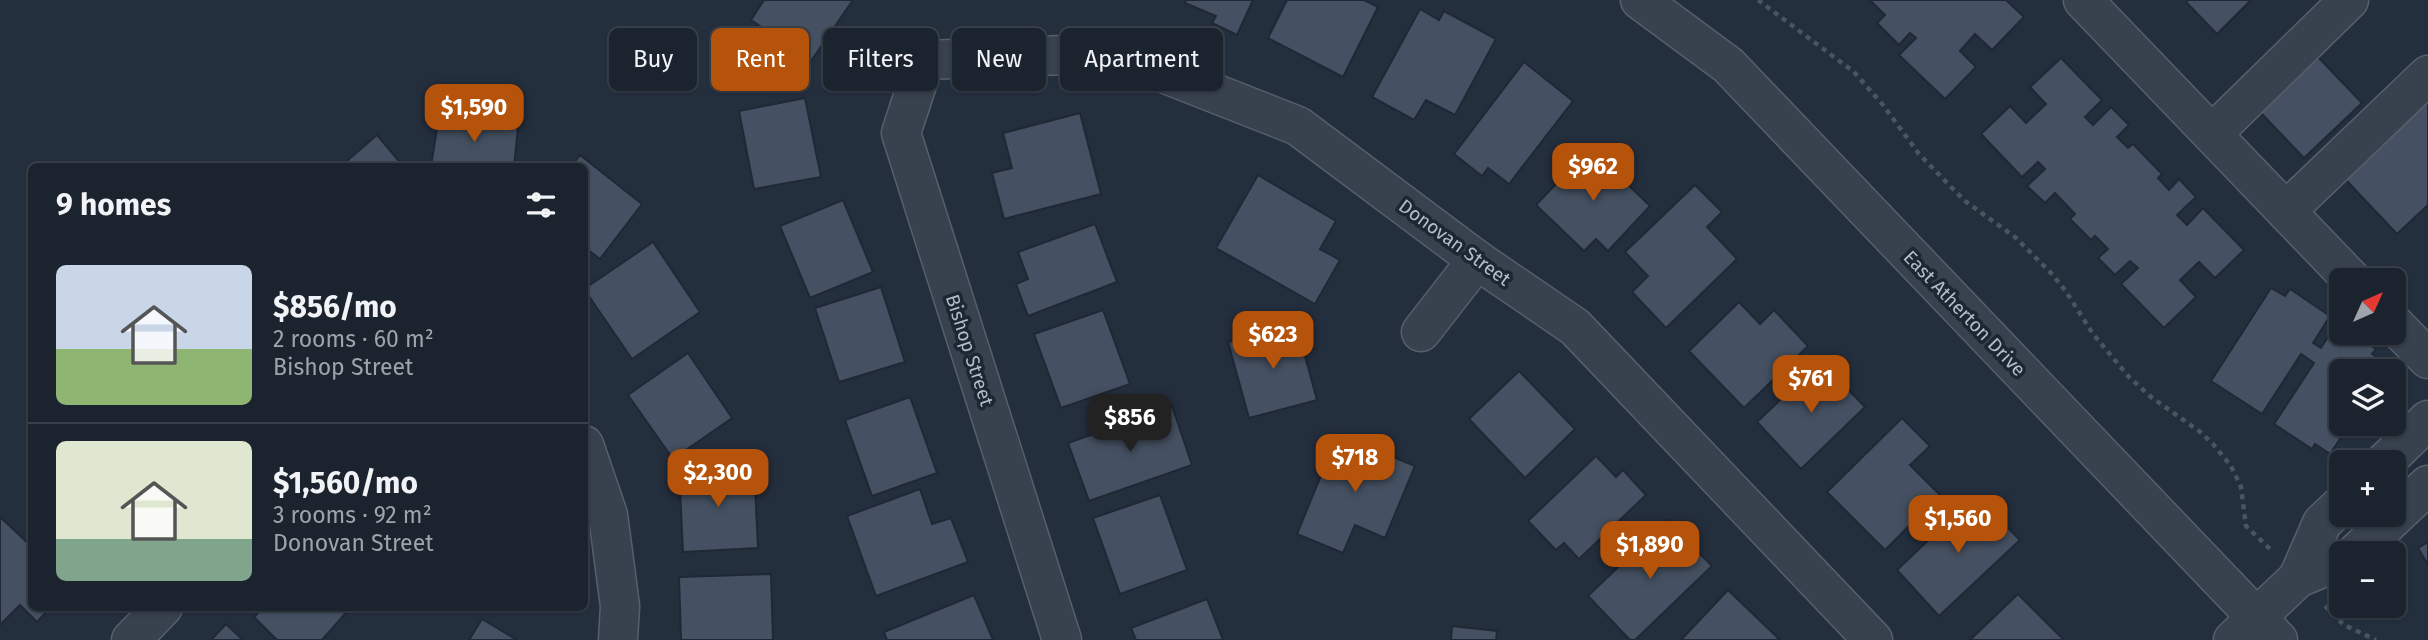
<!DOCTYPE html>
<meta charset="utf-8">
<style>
:root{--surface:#1b232e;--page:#242b36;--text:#f1f3f6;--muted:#a0a4aa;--line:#39404a;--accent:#b45309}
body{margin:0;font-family:"Fira Sans",sans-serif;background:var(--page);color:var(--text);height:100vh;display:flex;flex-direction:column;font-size:26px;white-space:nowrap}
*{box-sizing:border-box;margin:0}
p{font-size:23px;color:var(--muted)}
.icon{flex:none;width:38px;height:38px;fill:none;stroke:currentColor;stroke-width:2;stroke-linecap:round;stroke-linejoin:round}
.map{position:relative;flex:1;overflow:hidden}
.panel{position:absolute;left:28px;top:163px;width:560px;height:448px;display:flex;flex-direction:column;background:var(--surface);border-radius:10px;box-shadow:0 2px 5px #0004,0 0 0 2px var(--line)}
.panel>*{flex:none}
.top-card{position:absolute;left:609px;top:28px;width:665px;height:63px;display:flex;gap:14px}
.needle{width:46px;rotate:45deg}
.tools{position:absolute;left:2329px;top:268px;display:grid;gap:14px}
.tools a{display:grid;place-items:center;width:77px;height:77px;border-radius:10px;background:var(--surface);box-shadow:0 2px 5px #0004,0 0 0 2px var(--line);font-size:35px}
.price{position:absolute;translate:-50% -60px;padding:0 16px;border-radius:14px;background:var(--accent);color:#fff;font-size:23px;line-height:46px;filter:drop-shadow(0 2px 4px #0008)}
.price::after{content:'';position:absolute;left:50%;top:42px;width:21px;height:16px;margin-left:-10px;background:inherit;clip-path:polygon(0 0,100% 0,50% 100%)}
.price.on{background:#222;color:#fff}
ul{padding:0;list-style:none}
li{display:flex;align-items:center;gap:21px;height:175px;padding:0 28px}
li+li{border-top:2px solid var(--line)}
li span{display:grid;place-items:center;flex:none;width:196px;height:140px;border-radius:10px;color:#555}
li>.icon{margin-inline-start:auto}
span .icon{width:84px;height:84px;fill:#fffc;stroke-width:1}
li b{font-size:30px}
h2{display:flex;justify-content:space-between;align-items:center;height:84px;padding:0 28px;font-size:30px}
.pill{padding:0 24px;border-radius:10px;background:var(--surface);box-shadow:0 2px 5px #0004,0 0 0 2px var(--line);font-size:24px;line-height:63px}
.pill.on{background:var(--accent);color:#fff}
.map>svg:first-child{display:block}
</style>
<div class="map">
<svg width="2428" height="640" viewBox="0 0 2428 640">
<rect width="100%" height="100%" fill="#242f3e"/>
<g fill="#455162" stroke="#1f2835" stroke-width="2">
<path d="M 764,0 L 853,0 L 811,61 L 751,20 Z"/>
<path d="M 1186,0 L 1253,0 L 1237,35 L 1212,23 L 1216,16 L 1185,3 Z"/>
<path d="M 1287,0 L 1364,0 L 1378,7 L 1343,77 L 1268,38 Z"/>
<path d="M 1870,0 L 2006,0 L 2024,17 L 1992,50 L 1975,34 L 1960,51 L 1976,67 L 1945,99 L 1899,55 L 1916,38 L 1910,33 L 1899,45 L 1877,23 L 1885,15 Z"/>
<path d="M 2188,0 L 2251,0 L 2217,34 L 2186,2 Z"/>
<path d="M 1420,9 L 1439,20 L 1444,11 L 1496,39 L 1455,115 L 1426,100 L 1414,120 L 1372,97 Z"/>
<path d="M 2318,57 L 2362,103 L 2304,158 L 2260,112 Z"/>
<path d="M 2061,58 L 2102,100 L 2085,117 L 2093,125 L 2111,107 L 2129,125 L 2117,137 L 2128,148 L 2133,144 L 2162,174 L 2158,178 L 2169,190 L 2179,179 L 2196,197 L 2177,215 L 2187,225 L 2203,208 L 2244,250 L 2215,278 L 2199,262 L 2180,280 L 2196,297 L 2164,328 L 2121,284 L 2138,268 L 2130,261 L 2115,275 L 2098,258 L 2108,249 L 2095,236 L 2091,240 L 2070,219 L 2075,214 L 2055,193 L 2045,203 L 2027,186 L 2045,169 L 2038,162 L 2022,177 L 1981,134 L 2010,106 L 2026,123 L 2046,104 L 2030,87 Z"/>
<path d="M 1524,62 L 1573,101 L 1509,184 L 1488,168 L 1482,176 L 1454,154 Z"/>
<path d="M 805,98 L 821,177 L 754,189 L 739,111 Z"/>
<path d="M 2428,101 L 2428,205 L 2397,234 L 2345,179 Z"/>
<path d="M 1080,113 L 1101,194 L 1004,219 L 992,173 L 1012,168 L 1003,133 Z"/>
<path d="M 439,116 L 518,127 L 514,166 L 431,166 Z"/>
<path d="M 377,135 L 403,166 L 341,166 Z"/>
<path d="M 1590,148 L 1650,206 L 1608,251 L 1596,239 L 1584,251 L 1536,205 Z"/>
<path d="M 580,155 L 642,204 L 600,259 L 584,247 L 584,166 L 571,166 Z"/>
<path d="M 1258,175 L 1336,221 L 1320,249 L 1340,260 L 1315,304 L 1216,248 Z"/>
<path d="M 1695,185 L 1722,212 L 1707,227 L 1737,259 L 1666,328 L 1632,292 L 1648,276 L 1625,252 Z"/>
<path d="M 843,200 L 873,272 L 810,298 L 780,226 Z"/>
<path d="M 1095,224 L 1117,282 L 1028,316 L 1016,284 L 1028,279 L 1018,252 Z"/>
<path d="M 653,242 L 700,312 L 632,359 L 584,289 Z"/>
<path d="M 881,287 L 905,362 L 839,382 L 815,308 Z"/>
<path d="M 2271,288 L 2285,296 L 2290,289 L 2330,316 L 2313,343 L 2321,348 L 2337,323 L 2342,326 L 2342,332 L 2351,332 L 2376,349 L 2372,354 L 2389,365 L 2384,371 L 2342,371 L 2342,424 L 2350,424 L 2330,454 L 2315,444 L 2312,449 L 2274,424 L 2314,363 L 2301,354 L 2262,414 L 2211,381 Z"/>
<path d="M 1739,302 L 1760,324 L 1774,310 L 1808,346 L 1744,408 L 1689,351 Z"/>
<path d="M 1103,310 L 1130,384 L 1061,408 L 1034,334 Z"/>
<path d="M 1296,323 L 1317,400 L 1249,418 L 1228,342 Z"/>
<path d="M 688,353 L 732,418 L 673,459 L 628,395 Z"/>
<path d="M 1821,361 L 1865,407 L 1801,469 L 1757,422 Z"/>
<path d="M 1519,371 L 1575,429 L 1525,478 L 1469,419 Z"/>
<path d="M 910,397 L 937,473 L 872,496 L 845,420 Z"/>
<path d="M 1172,406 L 1192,465 L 1089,501 L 1068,443 Z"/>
<path d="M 1902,418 L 1930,446 L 1910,465 L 1940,495 L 1885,550 L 1827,492 Z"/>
<path d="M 1338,434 L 1415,466 L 1385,538 L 1355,525 L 1343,553 L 1297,534 Z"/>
<path d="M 1596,456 L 1616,477 L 1623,470 L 1646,495 L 1579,559 L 1564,543 L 1556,550 L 1528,521 Z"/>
<path d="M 754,466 L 758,548 L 683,552 L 679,469 Z"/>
<path d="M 920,489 L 932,524 L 951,518 L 968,562 L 876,596 L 847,516 Z"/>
<path d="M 1160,495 L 1187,570 L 1120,594 L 1093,518 Z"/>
<path d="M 1976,495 L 2020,540 L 1939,616 L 1897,570 Z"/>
<path d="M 0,517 L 32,547 L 32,607 L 51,607 L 37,622 L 20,605 L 0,625 Z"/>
<path d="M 1667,520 L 1712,566 L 1635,640 L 1630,640 L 1588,596 Z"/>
<path d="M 2428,542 L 2428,565 L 2418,548 Z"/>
<path d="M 771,574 L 773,640 L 681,640 L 679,577 Z"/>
<path d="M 1728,590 L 1780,640 L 1681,640 Z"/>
<path d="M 2018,594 L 2064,640 L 1970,640 Z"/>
<path d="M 974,595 L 993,640 L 887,640 L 884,632 Z"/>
<path d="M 1207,599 L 1223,640 L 1136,640 L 1131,628 Z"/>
<path d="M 264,607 L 351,607 L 322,640 L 277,640 L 254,617 Z"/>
<path d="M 482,619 L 517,640 L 469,640 Z"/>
<path d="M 226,624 L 243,640 L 211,640 Z"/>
<path d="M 1452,626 L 1497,631 L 1496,640 L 1451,640 Z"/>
</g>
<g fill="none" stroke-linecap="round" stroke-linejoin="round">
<g stroke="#565f6c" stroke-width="41">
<g id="minor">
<path d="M 1640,0 L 1728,65 L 2278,640"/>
<path d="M 2083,0 L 2352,280"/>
<path d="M 2212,134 L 2349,0"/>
<path d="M 2286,211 L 2428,75"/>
<path d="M 2394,324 L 2428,359"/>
<path d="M 1421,332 L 1477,260"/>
<path d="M 584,445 L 608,515 L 620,606 L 618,640"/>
<path d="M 2385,462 L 2428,420"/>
<path d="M 2356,553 L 2428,485"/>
<path d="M 2298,578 L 2322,523 L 2342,504"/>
<path d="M 131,640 L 163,607"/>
<path d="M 1062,640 L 901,133 L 925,60 L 1066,55 L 1158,71 L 1298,126 L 1477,260 L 1575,327 L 1873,640"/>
<path d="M 2233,640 L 2298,578 L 2342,560"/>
</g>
</g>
<g stroke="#44595c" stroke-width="4.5" stroke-dasharray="5 5" stroke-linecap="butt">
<path d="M 1758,0 L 1854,72 L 1883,105 L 1919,154 L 1954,190 L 1965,201 L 2015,237 L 2051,273 L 2065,290 L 2093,334 L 2129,377 L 2151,397 L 2199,431 L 2213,444 L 2231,466 L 2241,487 L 2246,526 L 2270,549"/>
<path d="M 2325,606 L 2344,625 L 2376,640"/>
</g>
<use href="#minor" stroke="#38414e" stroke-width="38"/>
</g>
<g text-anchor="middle" stroke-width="7" stroke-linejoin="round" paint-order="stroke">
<g font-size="19" fill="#b4bcc9" stroke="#1d2633">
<text transform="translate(1455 242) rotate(36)" y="7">Donovan Street</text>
<text transform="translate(1965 313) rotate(46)" y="7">East Atherton Drive</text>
<text transform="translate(970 350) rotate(72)" y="7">Bishop Street</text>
</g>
</g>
</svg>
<div class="tools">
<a><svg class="needle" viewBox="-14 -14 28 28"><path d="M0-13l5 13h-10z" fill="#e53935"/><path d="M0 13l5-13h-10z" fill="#a0a4aa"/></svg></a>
<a><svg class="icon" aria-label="layers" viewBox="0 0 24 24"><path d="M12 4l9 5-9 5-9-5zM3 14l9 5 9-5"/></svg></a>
<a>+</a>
<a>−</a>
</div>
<b class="price" style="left:474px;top:144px">$1,590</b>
<b class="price" style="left:1593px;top:203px">$962</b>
<b class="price" style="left:1273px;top:371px">$623</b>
<b class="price" style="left:1811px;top:415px">$761</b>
<b class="price on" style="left:1130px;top:454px">$856</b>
<b class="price" style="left:1355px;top:494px">$718</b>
<b class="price" style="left:718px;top:509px">$2,300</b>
<b class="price" style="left:1958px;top:555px">$1,560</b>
<b class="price" style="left:1650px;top:581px">$1,890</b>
<div class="top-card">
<a class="pill">Buy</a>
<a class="pill on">Rent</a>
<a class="pill">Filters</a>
<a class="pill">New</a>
<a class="pill">Apartment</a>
</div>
<section class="panel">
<h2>9 homes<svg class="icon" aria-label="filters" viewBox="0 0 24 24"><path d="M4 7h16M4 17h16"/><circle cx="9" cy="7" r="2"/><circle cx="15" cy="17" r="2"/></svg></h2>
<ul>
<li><span style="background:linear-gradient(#c9d6e8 60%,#8fb573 0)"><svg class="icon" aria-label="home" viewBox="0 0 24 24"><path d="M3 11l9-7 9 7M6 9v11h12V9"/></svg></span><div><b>$856/mo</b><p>2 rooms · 60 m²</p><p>Bishop Street</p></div></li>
<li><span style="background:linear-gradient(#dfe7d0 70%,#7fa58c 0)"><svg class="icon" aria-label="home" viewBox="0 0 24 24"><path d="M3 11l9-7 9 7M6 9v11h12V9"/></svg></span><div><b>$1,560/mo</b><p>3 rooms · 92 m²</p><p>Donovan Street</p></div></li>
</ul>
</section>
</div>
